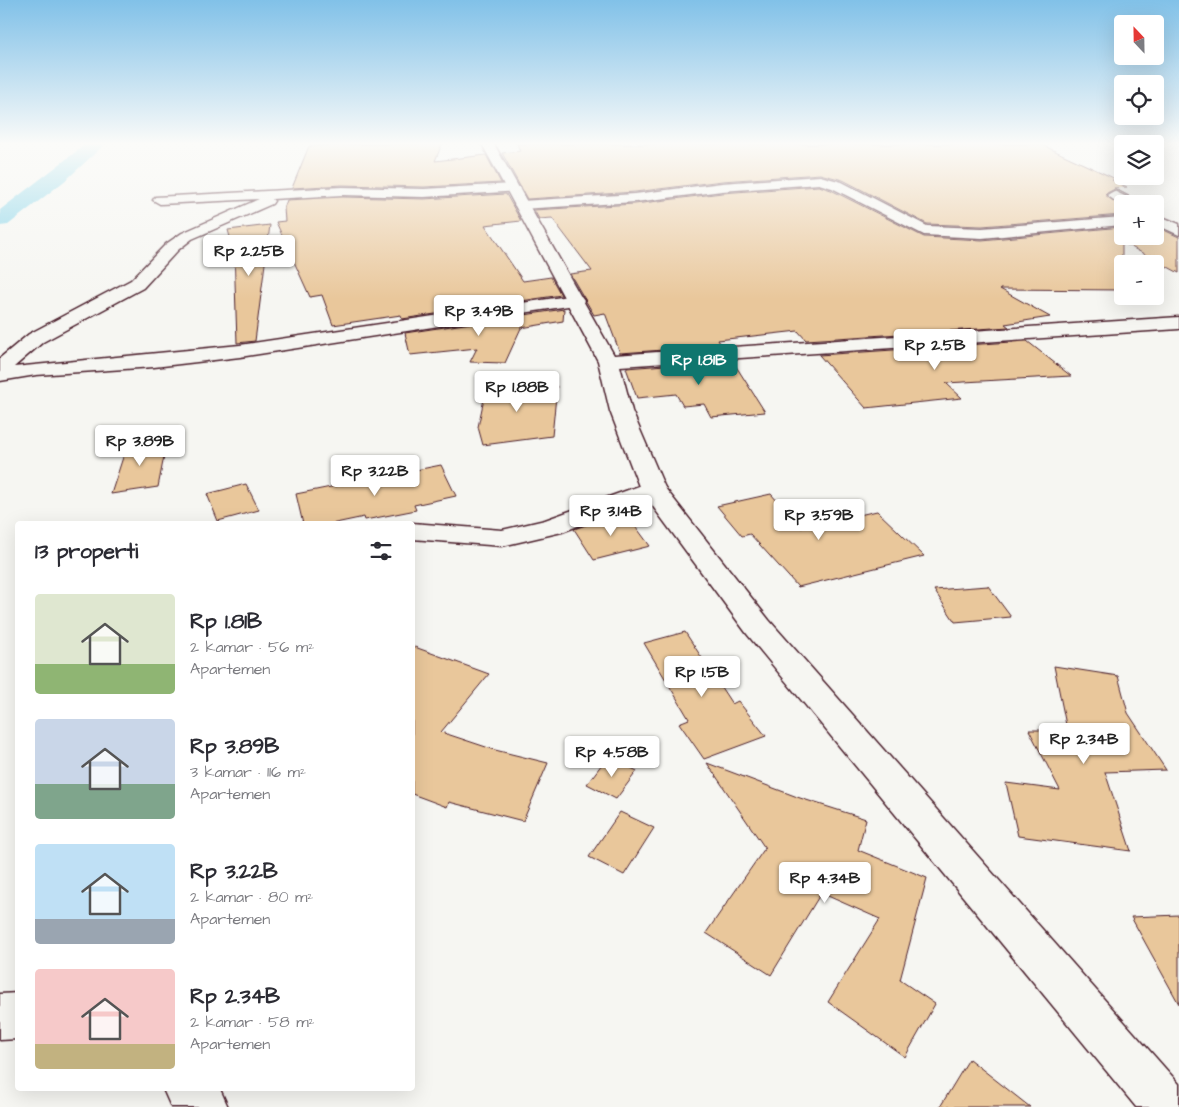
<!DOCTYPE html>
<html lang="id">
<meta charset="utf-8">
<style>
:root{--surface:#fff;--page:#f7f7f7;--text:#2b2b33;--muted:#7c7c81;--accent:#0f766e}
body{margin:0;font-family:"Architects Daughter",sans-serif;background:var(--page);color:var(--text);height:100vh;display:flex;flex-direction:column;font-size:19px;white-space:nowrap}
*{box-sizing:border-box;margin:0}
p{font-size:16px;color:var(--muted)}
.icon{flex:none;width:28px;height:28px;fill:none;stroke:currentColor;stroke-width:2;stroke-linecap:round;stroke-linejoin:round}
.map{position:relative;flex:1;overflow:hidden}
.side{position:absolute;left:15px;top:521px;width:400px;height:570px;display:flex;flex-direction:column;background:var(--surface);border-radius:5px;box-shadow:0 5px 20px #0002}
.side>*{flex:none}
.needle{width:32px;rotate:338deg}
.fabs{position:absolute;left:1114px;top:15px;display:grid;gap:10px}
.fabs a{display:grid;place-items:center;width:50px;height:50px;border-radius:5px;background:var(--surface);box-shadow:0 5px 20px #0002;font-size:25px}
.price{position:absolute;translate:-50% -42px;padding:0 11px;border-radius:5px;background:#fff;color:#222;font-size:16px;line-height:32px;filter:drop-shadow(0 1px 2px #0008)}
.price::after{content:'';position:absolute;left:50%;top:30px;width:15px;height:11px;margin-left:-8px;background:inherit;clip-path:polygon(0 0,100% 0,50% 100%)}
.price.on{background:var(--accent);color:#fff}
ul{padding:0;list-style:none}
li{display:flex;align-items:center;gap:15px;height:125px;padding:0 20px}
li span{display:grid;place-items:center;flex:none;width:140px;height:100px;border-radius:5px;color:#555}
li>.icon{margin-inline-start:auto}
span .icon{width:60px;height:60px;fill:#fffc;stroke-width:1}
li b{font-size:21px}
h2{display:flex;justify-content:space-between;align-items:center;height:60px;padding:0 20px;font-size:21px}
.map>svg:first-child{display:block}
</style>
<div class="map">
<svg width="1179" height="1107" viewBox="0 0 1179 1107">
<rect width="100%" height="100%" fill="#f6f6f2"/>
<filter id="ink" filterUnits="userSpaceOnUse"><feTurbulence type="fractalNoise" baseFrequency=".02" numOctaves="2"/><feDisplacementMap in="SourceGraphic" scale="10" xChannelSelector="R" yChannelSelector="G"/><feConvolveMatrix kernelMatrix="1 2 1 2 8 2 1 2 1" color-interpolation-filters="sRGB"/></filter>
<g filter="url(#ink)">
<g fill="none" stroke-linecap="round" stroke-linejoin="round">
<path fill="#88d4e8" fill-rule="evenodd" d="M 86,144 L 105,144 L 67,179 L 8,225 L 0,226 L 0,210 Z"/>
</g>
<g fill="#e9c79b" stroke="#4a1f2b">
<path d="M 368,144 L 442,144 L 435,161 L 486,155 L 501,183 L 424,187 L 342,185 L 292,188 L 309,146 Z"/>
<path d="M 517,144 L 1040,144 L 1118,180 L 1112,180 L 1127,187 L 1114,188 L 1129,196 L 1115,189 L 1105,194 L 1122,208 L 1122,215 L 982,226 L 927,224 L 843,180 L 820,174 L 722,181 L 635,192 L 527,199 L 502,153 L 520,151 Z"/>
<path d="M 819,186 L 831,190 L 924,237 L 982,240 L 1122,227 L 1122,236 L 1155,236 L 1155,226 L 1179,237 L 1179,273 L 1122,242 L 1122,290 L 1000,289 L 1050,317 L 1005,324 L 1009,327 L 806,340 L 798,331 L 718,340 L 722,346 L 620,353 L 605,313 L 594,315 L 570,274 L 592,271 L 552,218 L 539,219 L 534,210 L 635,204 L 722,193 Z"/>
<path d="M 506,194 L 521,221 L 485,225 L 523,281 L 551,277 L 561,295 L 402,319 L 401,315 L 333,325 L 322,295 L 310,297 L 276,222 L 285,221 L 284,208 L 287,200 L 342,197 L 424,199 Z"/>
<path d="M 270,225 L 255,341 L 237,343 L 234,251 L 228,230 Z"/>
<path d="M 564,309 L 563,321 L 521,328 L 505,363 L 470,362 L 477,348 L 410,355 L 405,333 Z"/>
<path d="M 1027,341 L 1071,376 L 946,383 L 962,398 L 866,408 L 819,355 Z"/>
<path d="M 732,360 L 765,412 L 711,417 L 704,404 L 683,406 L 676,394 L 637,398 L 626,368 Z"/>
<path d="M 487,385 L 557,386 L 552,436 L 483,445 L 478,427 Z"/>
<path d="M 167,441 L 158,487 L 111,494 L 127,445 Z"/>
<path d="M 441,465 L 456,496 L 414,505 L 416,510 L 365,520 L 364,517 L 331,524 L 303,524 L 296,494 Z"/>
<path d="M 246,484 L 259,510 L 218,521 L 207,494 Z"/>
<path d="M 771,494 L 801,528 L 877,511 L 924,556 L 798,587 L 750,534 L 742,536 L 717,506 Z"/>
<path d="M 625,512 L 650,546 L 594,560 L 574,529 Z"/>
<path d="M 988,586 L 1011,617 L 955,622 L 934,590 Z"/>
<path d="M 685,632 L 732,704 L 738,701 L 766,736 L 704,759 L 679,723 L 689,719 L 644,643 Z"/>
<path d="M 412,646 L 489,674 L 441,732 L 495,750 L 548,763 L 523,821 L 449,802 L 447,807 L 412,794 Z"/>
<path d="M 1054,666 L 1118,676 L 1128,713 L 1166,770 L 1105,772 L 1131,851 L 1018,836 L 1006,783 L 1060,790 L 1029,730 L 1067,730 Z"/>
<path d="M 608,756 L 637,771 L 616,799 L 587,784 Z"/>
<path d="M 707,763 L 800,798 L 866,819 L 858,850 L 927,878 L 900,980 L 935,1004 L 905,1057 L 828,1002 L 880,919 L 821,893 L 771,975 L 706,933 L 765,848 Z"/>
<path d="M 620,812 L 654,828 L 624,875 L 589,857 Z"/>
<path d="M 1179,915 L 1179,1004 L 1131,917 Z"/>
<path d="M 969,1059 L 1030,1107 L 940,1107 Z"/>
</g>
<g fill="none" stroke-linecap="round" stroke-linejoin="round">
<g stroke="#4a1f2b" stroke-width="3">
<g id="street">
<path d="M 820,176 L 842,182 L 927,226 L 982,228 L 1122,217 L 1122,225 L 982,238 L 924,235 L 832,188 L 819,184 L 722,191 L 635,202 L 521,209 L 514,205 L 521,201 L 635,194 L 722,183 Z"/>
<path d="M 513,184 L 520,188 L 518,191 L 424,197 L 342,195 L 272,199 L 274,201 L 272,204 L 192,239 L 178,250 L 143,288 L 43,342 L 14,367 L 240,345 L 575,295 L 581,296 L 584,300 L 581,304 L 240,357 L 154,367 L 36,375 L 0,381 L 0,358 L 29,334 L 131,280 L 166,244 L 182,233 L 259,199 L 160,204 L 153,200 L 155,197 L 342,187 L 424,189 Z"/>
<path d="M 1114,191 L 1135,201 L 1137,204 L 1122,204 L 1122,206 L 1107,195 Z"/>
<path d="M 1155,214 L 1179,224 L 1179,235 L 1155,224 Z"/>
<path d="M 653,481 L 662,484 L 666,489 L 662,494 L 562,532 L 502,546 L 412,539 L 412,524 L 409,524 L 412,523 L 502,530 L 545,520 Z"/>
<path d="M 18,993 L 18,1039 L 0,1040 L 0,994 Z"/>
<path d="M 163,1089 L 220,1089 L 228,1107 L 171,1107 Z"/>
</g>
</g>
<g stroke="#4a1f2b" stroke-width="3">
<path id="secondary" d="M 482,144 L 494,144 L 614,355 L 1179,317 L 1179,329 L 620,366 L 632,411 L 665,488 L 769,620 L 1179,1084 L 1179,1107 L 1136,1107 L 747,634 L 640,489 L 610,411 L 598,361 Z"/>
</g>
<use href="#street" fill="#f6f6f2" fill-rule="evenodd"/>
<use href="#secondary" fill="#f6f6f2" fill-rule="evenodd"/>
</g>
</g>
<linearGradient id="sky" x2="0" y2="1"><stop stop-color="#81c1e8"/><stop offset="0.48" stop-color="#fbfbf9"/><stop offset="1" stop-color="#fbfbf9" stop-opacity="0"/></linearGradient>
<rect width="1179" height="299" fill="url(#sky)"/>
</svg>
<div class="fabs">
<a><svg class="needle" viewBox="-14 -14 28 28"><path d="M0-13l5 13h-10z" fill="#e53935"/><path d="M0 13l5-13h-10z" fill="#7c7c81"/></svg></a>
<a><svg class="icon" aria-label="locate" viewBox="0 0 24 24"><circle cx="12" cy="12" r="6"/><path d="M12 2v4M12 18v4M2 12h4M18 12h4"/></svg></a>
<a><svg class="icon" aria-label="layers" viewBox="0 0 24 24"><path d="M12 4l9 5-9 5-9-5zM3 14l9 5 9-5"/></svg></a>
<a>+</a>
<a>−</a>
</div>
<b class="price" style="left:249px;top:277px">Rp 2.25B</b>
<b class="price" style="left:479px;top:337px">Rp 3.49B</b>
<b class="price" style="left:935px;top:371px">Rp 2.5B</b>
<b class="price on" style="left:699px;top:386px">Rp 1.81B</b>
<b class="price" style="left:517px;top:413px">Rp 1.88B</b>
<b class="price" style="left:140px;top:467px">Rp 3.89B</b>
<b class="price" style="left:375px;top:497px">Rp 3.22B</b>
<b class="price" style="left:611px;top:537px">Rp 3.14B</b>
<b class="price" style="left:819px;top:541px">Rp 3.59B</b>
<b class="price" style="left:702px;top:698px">Rp 1.5B</b>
<b class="price" style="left:1084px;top:765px">Rp 2.34B</b>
<b class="price" style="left:612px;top:778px">Rp 4.58B</b>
<b class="price" style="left:825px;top:904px">Rp 4.34B</b>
<section class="side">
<h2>13 properti<svg class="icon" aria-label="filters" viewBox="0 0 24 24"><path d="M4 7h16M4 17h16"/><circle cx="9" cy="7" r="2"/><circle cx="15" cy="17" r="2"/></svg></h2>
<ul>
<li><span style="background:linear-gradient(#dfe7d0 70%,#8fb573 0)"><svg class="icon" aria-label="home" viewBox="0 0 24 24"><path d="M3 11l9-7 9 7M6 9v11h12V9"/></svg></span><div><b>Rp 1.81B</b><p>2 kamar · 56 m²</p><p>Apartemen</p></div></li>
<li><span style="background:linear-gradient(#c9d6e8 65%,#7fa58c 0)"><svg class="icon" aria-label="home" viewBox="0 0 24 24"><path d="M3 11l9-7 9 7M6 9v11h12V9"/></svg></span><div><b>Rp 3.89B</b><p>3 kamar · 116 m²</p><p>Apartemen</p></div></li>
<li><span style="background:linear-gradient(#bfe0f5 75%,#9aa5b1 0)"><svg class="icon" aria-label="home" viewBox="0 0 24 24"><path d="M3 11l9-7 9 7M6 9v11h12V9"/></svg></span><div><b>Rp 3.22B</b><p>2 kamar · 80 m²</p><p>Apartemen</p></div></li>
<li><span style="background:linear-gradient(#f6c9c9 75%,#c2b280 0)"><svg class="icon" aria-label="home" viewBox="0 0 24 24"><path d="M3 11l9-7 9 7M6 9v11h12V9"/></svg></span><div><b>Rp 2.34B</b><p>2 kamar · 58 m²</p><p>Apartemen</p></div></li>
</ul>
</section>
</div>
